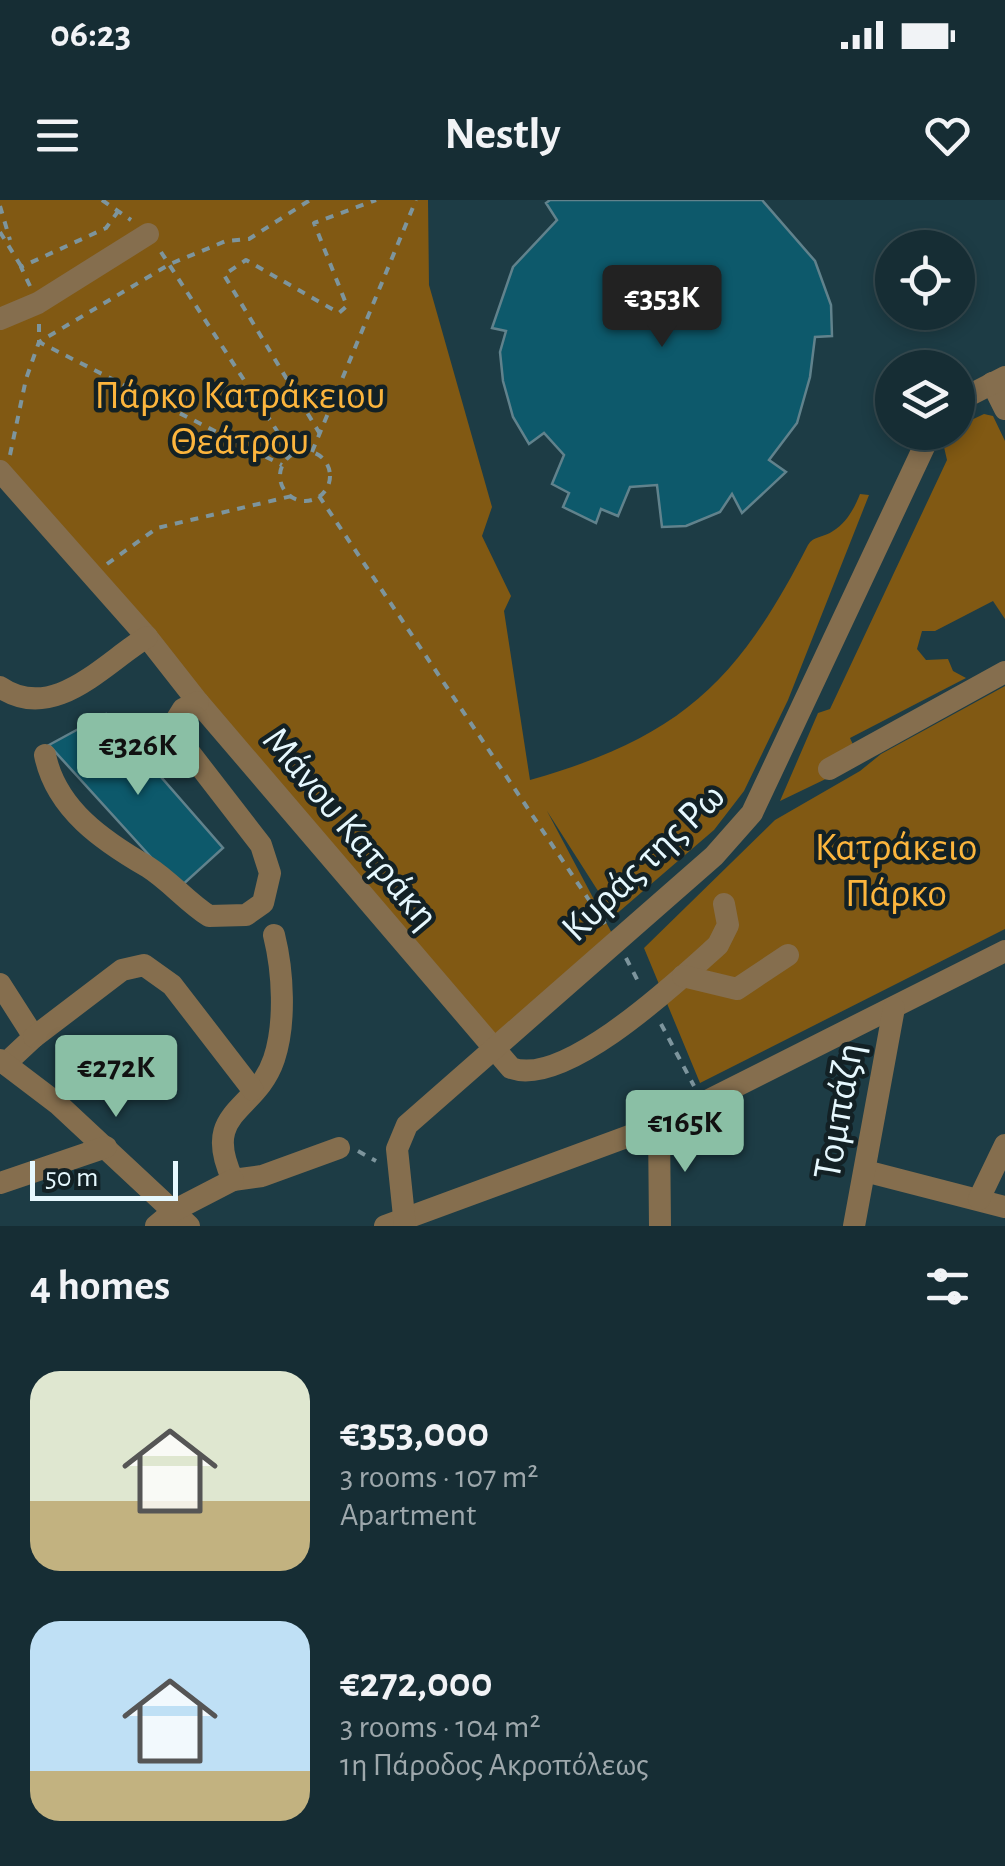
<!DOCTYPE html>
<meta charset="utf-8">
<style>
:root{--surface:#162d34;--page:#1f353c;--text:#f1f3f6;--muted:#9ea8ac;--line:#35494f;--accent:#8abfa5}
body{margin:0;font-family:"Alegreya Sans",sans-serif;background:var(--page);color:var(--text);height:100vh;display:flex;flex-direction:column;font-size:38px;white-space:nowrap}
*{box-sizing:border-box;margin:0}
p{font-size:32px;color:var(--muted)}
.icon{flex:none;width:55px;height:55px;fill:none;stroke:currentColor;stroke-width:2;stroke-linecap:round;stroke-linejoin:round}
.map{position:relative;height:1026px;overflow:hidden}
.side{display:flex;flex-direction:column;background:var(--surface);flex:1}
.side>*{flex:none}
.tools{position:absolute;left:875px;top:30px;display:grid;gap:20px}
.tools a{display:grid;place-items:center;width:100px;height:100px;border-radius:50%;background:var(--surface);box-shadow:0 5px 15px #0003,0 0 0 2px var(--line);font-size:50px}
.scale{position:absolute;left:30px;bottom:25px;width:148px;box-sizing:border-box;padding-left:10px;border:5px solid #e6f8fe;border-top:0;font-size:28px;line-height:35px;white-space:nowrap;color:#e6f8fe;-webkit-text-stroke:8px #132125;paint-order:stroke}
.price{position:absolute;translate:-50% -85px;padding:0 22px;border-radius:10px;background:var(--accent);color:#111;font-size:32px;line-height:65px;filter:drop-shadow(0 2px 5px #0008)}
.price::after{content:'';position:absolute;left:50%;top:60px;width:30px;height:22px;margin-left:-15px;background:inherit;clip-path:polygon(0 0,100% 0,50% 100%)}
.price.on{background:#222;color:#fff}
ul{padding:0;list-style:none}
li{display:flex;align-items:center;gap:30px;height:250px;padding:0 30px}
li span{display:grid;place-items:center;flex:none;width:280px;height:200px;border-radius:30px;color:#555}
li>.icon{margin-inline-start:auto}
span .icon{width:120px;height:120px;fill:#fffc;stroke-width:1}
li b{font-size:42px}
h2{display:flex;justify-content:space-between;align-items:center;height:120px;padding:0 30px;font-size:42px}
.status{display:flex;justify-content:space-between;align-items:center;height:70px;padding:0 50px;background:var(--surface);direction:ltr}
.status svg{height:28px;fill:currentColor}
header{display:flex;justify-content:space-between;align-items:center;height:130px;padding:0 30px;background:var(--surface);font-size:45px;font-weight:700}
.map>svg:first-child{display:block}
</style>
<div class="status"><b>06:23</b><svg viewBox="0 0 49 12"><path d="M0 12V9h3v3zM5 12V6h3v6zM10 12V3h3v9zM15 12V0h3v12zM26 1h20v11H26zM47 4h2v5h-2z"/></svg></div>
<header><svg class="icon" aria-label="menu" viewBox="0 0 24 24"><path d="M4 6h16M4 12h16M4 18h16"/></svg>Nestly<svg class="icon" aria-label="heart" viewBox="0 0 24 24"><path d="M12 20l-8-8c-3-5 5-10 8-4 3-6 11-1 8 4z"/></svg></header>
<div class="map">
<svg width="1005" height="1026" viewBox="0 0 1005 1026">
<rect width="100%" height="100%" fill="#1d3c45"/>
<g fill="#815913">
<path d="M 0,0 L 428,0 L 429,85 L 492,307 L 482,336 L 511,396 L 504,411 L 530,580 C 681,537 738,482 808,345 C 813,336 825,337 833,331 C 847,322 854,309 860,294 L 869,295 L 788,500 L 744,591 L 714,630 L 614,716 L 547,611 L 616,741 L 492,849 L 0,269 Z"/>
<path d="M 984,214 L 993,216 L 1005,241 L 1005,419 L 993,401 L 935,431 L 922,431 L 917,449 L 926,460 L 948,459 L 953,471 L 966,478 L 850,538 L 861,562 L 780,601 L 818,513 L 830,509 L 947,260 L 944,247 L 967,222 Z"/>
<path d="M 1005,486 L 1005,729 L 700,883 L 644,748 L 775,620 L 860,571 L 881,554 Z"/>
</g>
<g fill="#0d596b" stroke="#61828c" stroke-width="2.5">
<path d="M 550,0 L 762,0 L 815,61 L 831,105 L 832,136 L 815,137 L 810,177 L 797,223 L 769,260 L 786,272 L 742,313 L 732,294 L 720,312 L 686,326 L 662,327 L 657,285 L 630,287 L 618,316 L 601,309 L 596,323 L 563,307 L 569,293 L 552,284 L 564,255 L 544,233 L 529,244 L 513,217 L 503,181 L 500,152 L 506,131 L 492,128 L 513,67 L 557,20 L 546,3 Z"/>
<path d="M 106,514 L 223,648 L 179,688 L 49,545 Z"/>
</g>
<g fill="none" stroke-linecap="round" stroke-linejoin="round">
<g stroke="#7d959d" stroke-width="4" stroke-dasharray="8 8" stroke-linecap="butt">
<path d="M 102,0 L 131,20"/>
<path d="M 0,6 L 10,40"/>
<path d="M 0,32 L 21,66"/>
<path d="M 161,52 L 292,254"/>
<path d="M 30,86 L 21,67 L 106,28 L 119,10"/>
<path d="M 39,124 L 39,142 L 282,265"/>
<path d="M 320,234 L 224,75 L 246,60 L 339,113 L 347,106 L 314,23 L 376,0"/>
<circle cx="305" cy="276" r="25"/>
<path d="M 312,252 L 416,0"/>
<path d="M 10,255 L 26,179 L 39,142 L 170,64 L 226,41 L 249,39 L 310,0"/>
<path d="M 319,296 L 605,724"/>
<path d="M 107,364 L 157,328 L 292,296"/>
<path d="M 626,758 L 640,785"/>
<path d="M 661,824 L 694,886"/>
<path d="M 358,951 L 376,961"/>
</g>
<g stroke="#856e4e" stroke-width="22">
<path d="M 0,119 L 38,103 L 148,34"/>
<path d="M 992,183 L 1005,209"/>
<path d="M 958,201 L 1005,177"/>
<path d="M 0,271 L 147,437 L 198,502 L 511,868 C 565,888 678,781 718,745 L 728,725 L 724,704"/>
<path d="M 0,487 C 54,524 105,462 147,437"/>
<path d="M 45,555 C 56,609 103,641 148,667 C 170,681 187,702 209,716 L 246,715 L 263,703 L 270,673 L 261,645 L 176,535 L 175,522 L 183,509 L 198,502"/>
<path d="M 829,569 L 1005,472"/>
<path d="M 274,735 C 283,771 286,823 274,859 C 256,913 200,910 233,980 L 262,976 L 339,948"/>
<path d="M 683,776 L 737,789 L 788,755"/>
<path d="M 0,784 L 34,837 L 5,864"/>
<path d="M 34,837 L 122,770 L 144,765 L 172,785 L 253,890"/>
<path d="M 0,860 L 58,904 L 189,1026"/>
<path d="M 659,925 L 660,1026"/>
<path d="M 865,971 L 1005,1007"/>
<path d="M 0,983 L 106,947"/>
<path d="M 979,999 L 1005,945"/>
<path d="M 156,1026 L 175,1010 L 233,980"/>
<path d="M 385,1026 L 659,925 L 1005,751"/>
<path d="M 405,1026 L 397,949 L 407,925 L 714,656 L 752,613 L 931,232"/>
<path d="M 854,1026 L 894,808"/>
</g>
</g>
<g text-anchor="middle" stroke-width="9" stroke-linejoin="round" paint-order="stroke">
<g font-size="40" fill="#fcb53d" stroke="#132125">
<text x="240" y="208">Πάρκο Κατράκειου<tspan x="240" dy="46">Θεάτρου</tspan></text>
<text x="896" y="660">Κατράκειο<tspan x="896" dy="46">Πάρκο</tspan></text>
</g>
<g font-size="40" fill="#e6f8fe" stroke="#132125">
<text transform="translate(352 627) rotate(50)" y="14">Μάνου Κατράκη</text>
<text transform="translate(642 661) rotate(-44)" y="14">Κυράς της Ρω</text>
<text transform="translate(837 911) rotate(-80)" y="14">Τομπάζη</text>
</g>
</g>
</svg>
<div class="tools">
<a><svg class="icon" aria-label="locate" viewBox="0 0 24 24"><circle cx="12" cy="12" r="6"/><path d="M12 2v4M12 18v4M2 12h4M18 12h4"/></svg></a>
<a><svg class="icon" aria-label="layers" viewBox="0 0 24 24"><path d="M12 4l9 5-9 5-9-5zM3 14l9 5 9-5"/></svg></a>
</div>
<div class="scale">50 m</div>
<b class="price on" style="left:662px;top:150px">€353K</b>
<b class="price" style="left:138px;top:598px">€326K</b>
<b class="price" style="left:116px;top:920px">€272K</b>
<b class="price" style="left:685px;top:975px">€165K</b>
</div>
<section class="side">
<h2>4 homes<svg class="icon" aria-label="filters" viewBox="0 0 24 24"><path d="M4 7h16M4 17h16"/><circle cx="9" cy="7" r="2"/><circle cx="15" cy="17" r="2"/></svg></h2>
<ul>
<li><span style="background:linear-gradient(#dfe7d0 65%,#c2b280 0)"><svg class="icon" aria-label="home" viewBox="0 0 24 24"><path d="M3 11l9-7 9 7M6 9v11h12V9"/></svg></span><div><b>€353,000</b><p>3 rooms · 107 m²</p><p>Apartment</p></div></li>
<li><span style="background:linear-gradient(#bfe0f5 75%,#c2b280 0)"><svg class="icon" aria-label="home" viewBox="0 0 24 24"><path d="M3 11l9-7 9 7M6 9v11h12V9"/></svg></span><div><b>€272,000</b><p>3 rooms · 104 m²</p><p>1η Πάροδος Ακροπόλεως</p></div></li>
</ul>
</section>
